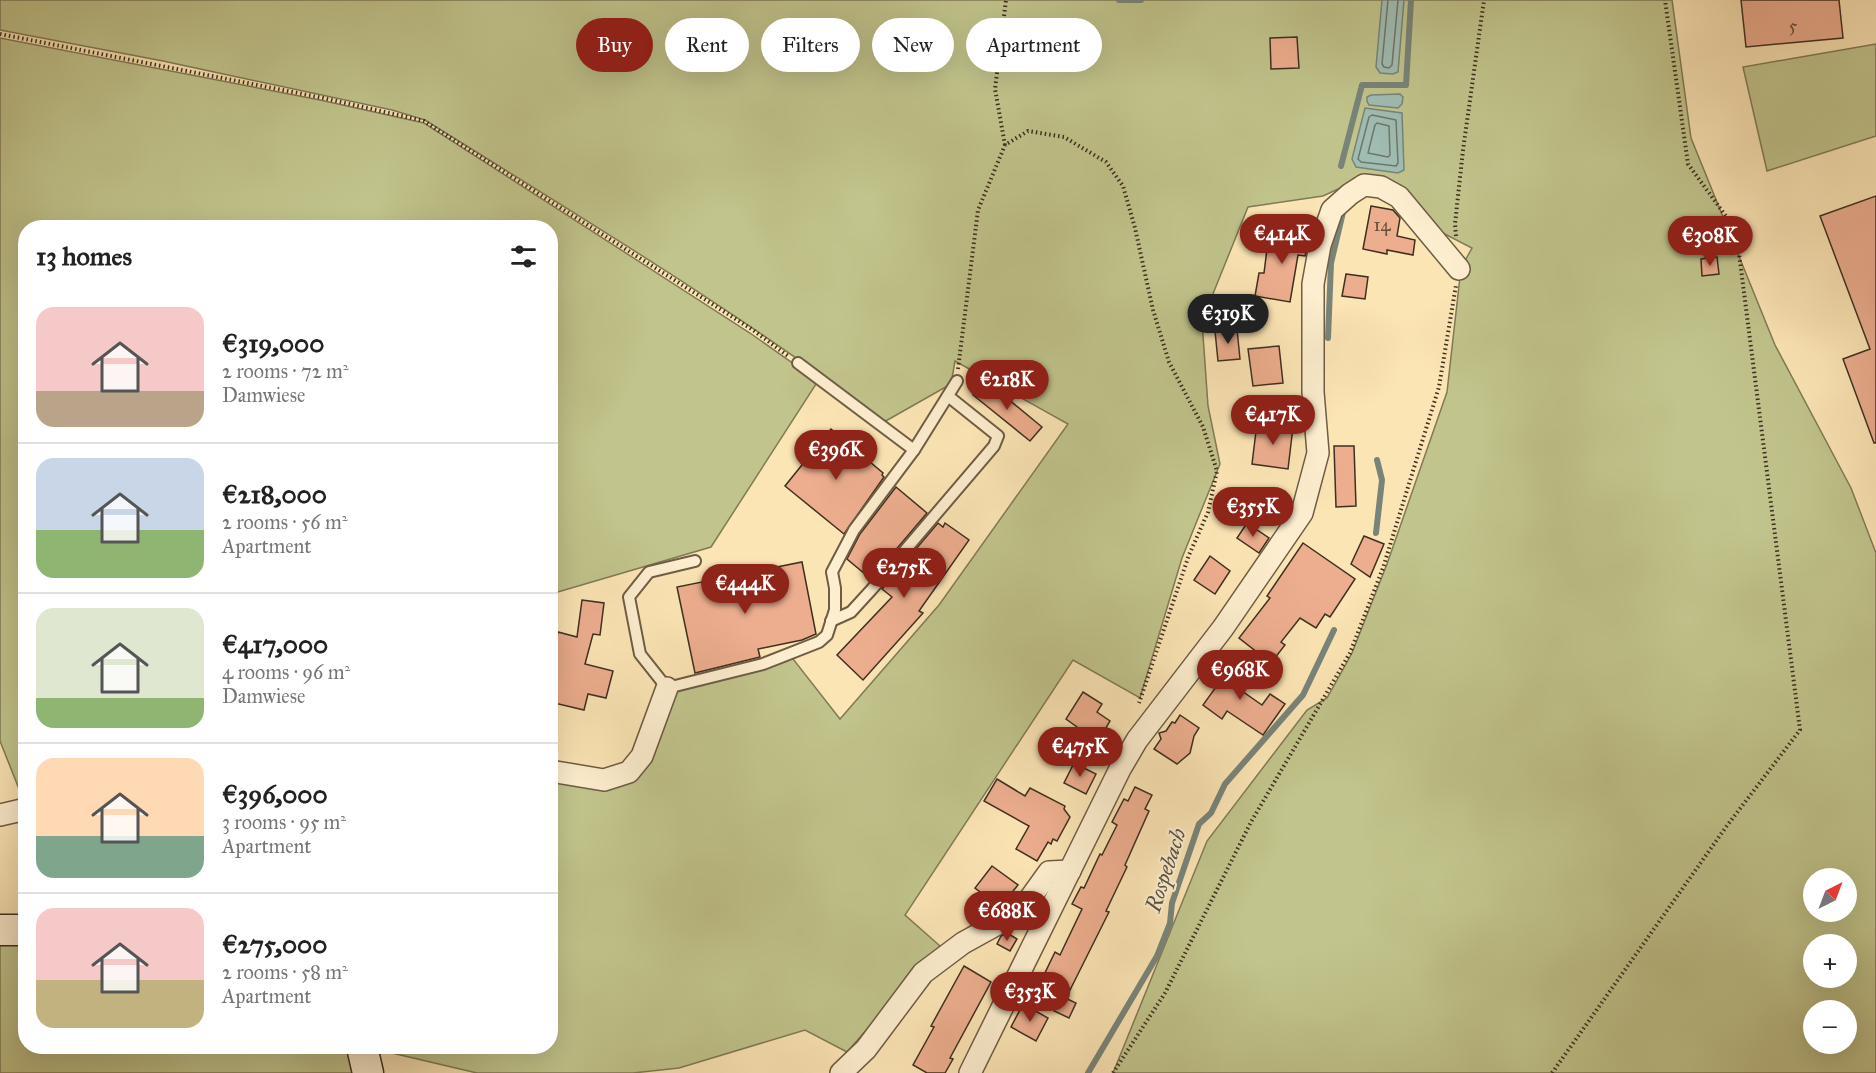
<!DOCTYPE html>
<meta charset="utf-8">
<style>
:root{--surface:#fff;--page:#f2f2f2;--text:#222;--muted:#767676;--line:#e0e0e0;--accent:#8f2418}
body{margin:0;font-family:"IM FELL Great Primer",serif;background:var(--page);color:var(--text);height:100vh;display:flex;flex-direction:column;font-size:22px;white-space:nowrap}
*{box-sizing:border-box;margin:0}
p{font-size:20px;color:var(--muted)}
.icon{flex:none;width:33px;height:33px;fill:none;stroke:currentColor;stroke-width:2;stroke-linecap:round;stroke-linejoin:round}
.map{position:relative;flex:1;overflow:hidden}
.panel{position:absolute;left:18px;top:220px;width:540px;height:834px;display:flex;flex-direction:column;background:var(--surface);border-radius:24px;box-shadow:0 6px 24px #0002}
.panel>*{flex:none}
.guide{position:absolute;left:576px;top:18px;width:570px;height:54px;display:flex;gap:12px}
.needle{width:39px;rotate:42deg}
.tools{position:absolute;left:1803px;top:868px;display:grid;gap:12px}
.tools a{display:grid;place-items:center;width:54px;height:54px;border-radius:50%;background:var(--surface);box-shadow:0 6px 24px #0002;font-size:30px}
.price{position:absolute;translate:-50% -51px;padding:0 14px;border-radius:21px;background:var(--accent);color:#fff;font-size:20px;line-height:39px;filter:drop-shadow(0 2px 3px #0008)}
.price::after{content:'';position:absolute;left:50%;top:36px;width:18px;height:14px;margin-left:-9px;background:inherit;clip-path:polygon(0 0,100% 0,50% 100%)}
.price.on{background:#222;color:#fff}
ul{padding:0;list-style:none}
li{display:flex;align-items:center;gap:18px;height:150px;padding:0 18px}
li+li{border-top:2px solid var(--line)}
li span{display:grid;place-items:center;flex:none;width:168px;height:120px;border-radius:18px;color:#555}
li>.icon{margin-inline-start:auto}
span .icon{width:72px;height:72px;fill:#fffc;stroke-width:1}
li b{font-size:26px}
h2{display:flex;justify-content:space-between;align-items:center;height:72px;padding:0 18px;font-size:26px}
.pill{padding:0 21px;border-radius:27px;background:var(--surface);box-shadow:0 6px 24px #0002;font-size:21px;line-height:54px}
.pill.on{background:var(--accent);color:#fff}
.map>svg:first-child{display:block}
</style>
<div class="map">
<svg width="1876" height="1073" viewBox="0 0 1876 1073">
<rect width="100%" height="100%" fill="#fce5b5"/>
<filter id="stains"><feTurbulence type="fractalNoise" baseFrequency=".00333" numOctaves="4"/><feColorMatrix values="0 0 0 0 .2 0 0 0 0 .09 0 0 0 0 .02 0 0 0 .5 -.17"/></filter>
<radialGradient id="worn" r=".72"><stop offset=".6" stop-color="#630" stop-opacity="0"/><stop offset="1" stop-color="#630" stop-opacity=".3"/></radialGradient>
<g fill="#c1c48c" stroke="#807a56" stroke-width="1.5" fill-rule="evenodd">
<path d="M 0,0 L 1672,0 L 1691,138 L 1775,345 L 1851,488 L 1876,553 L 1876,1073 L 1113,1073 L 1207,841 L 1307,710 L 1327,698 L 1352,653 L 1387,564 L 1447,392 L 1461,268 L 1472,248 L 1439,231 L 1362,178 L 1323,196 L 1248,207 L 1202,321 L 1208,406 L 1220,464 L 1182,558 L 1140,698 L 1073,660 L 905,915 L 940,946 L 847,1052 L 805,1030 L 679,1068 L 633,1073 L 477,1073 L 375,1049 L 374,1047 L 550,1047 L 551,774 L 631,774 L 669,689 L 790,655 L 840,719 L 939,605 L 1068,424 L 955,361 L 951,384 L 884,422 C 738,311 580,217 425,120 L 392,110 L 163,61 L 0,30 ZM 1814,879 L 1846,879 L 1846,912 L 1814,912 ZM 1814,945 L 1846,945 L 1846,978 L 1814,978 ZM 1814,1011 L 1846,1011 L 1846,1044 L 1814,1044 Z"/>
<path d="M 0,38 L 320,100 L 424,123 L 750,333 L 818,381 L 711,547 L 551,594 L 550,228 L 26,228 L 25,804 L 0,741 Z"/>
<path d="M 1876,44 L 1876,136 L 1767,171 L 1743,67 Z"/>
<path d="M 0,938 L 25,938 L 26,1047 L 353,1047 L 360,1073 L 0,1073 Z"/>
</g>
<g fill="#a0bdb4" stroke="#798479" stroke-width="1.5">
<path d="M 1382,0 L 1404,0 L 1398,72 L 1393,74 L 1380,73 L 1376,67 Z"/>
<path d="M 1400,94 L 1403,97 L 1402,104 L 1398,108 L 1369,105 L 1367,101 L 1367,97 L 1371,95 Z"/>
<path d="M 1365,108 L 1402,113 L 1404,170 L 1398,173 L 1356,167 L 1352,159 Z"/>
</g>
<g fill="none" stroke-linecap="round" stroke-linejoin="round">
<g stroke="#6f766a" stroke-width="1.5">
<path d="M 1388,0 L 1382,64 L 1384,67 L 1389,68 L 1392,65 L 1398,0"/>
<path d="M 1372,115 L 1396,120 L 1398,163 L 1396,166 L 1361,162 L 1358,159 L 1369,117 Z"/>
<path d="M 1377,123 L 1389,126 L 1390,155 L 1388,157 L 1368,153 L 1375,125 Z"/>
</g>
<g stroke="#798479" stroke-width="6">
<path d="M 1119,0 L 1141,0"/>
<path d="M 1341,166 L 1362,85 L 1406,85 L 1411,0"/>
<path d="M 1328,338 L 1331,263 L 1344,208"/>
<path d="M 1376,533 L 1382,480 L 1377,460"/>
<path d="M 1088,1073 L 1157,956 L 1170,923 L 1172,903 L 1199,824 L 1211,813 L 1225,784 L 1303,695 L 1334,630"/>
</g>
</g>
<g fill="#edae8f" stroke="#3e2f20" stroke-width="1.5">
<path d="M 1741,0 L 1839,0 L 1843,38 L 1746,47 Z"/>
<path d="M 1297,37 L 1299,68 L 1271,69 L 1270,38 Z"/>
<path d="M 1876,196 L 1876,443 L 1874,443 L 1843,359 L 1870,349 L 1820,216 Z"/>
<path d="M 1371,206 L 1393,210 L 1400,218 L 1397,236 L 1415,240 L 1413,255 L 1387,250 L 1387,254 L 1363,249 Z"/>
<path d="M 1301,229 L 1312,230 L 1305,256 L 1298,255 L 1290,302 L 1255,296 L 1259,273 L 1264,273 L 1269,233 L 1301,237 Z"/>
<path d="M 1717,257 L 1719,274 L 1702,276 L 1701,259 Z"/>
<path d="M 1346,274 L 1368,277 L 1365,299 L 1342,296 Z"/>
<path d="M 1237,329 L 1240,359 L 1218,361 L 1215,331 Z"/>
<path d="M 1279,346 L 1283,383 L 1253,386 L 1248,349 Z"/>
<path d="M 985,380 L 1042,427 L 1030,441 L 973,395 Z"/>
<path d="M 1257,423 L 1293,427 L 1288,469 L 1252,464 Z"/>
<path d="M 831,429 L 883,473 L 882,475 L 884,477 L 844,534 L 785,486 Z"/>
<path d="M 1334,446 L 1354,446 L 1356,506 L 1336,507 Z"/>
<path d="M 896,487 L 927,513 L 871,579 L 847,559 L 860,534 Z"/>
<path d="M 938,523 L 943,527 L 945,523 L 969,540 L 919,611 L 923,613 L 863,680 L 837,655 L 892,597 L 882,589 Z"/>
<path d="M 1247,523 L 1269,538 L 1259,553 L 1237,538 Z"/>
<path d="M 1364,536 L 1384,544 L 1370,577 L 1351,564 Z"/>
<path d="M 1303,543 L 1355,579 L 1330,617 L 1325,614 L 1316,628 L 1300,618 L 1281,642 L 1285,645 L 1271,663 L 1239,638 L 1270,598 L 1267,596 Z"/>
<path d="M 1210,556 L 1230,571 L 1215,594 L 1194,580 Z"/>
<path d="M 802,562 L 816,634 L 802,640 L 758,649 L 760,657 L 695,673 L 677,587 Z"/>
<path d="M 582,600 L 604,603 L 600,635 L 593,634 L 585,664 L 613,671 L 606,698 L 588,694 L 584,710 L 550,702 L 550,663 L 558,632 L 577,637 Z"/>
<path d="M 1221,660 L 1240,673 L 1232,684 L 1262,705 L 1270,694 L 1285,704 L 1263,735 L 1227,711 L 1222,719 L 1203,705 L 1216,687 L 1207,680 Z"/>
<path d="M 1083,692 L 1102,704 L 1097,712 L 1110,721 L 1097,743 L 1076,729 L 1077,727 L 1066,719 Z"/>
<path d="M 1180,715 L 1199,728 L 1194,736 L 1190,753 L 1177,764 L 1154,749 L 1161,739 L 1159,733 L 1166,731 L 1172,722 L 1175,723 Z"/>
<path d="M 1074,763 L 1096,774 L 1086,794 L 1064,783 Z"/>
<path d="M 997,779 L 1025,796 L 1030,788 L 1065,806 L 1064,809 L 1070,817 L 1057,841 L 1053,839 L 1051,844 L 1048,842 L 1037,861 L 1016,849 L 1029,826 L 984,801 Z"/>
<path d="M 1135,787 L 1152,795 L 1145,809 L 1149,811 L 1125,865 L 1127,867 L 1106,911 L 1109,912 L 1069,992 L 1042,979 L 1055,952 L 1060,955 L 1082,909 L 1072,904 L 1081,887 L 1084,888 L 1100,854 L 1102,855 L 1117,825 L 1112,822 L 1124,799 L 1128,801 Z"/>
<path d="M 992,866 L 1018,885 L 1000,907 L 975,888 Z"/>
<path d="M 1007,933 L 1017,939 L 1010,951 L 997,944 L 1001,936 Z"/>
<path d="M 964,966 L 991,982 L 950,1058 L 953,1059 L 945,1073 L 927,1073 L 913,1065 L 934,1027 L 931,1026 Z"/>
<path d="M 1061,996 L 1076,1003 L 1069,1018 L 1054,1011 Z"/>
<path d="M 1023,1004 L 1048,1018 L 1036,1041 L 1011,1027 Z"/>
</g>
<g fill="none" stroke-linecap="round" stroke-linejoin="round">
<g stroke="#6e5c45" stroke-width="14">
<g id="lane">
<path d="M 798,363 L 914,450"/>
<path d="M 695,561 L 649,572 L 629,597 L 640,654 L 667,688 L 763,664 L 819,642 L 827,635 L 835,610 L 835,588 L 832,572 L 854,530 L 914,450 L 957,381"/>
<path d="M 831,621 L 851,612 L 872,589 L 994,446 L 998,436 L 948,396"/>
</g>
</g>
<g stroke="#6e5c45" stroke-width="24">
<g id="street">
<path d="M 550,771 L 604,780 L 629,772 L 642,756 L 667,688"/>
<path d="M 0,815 L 26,809"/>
<path d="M 841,1073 L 866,1049 L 923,973 L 963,943 L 1021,911 L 1049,872 L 1070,871"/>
<path d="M 970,1073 L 1120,769 L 1137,740 L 1223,628 L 1302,513 L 1318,453 L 1313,392 L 1313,284 L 1320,245 L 1332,210 L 1350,194 L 1364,185 L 1381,187 L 1399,197 L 1459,269"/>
</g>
</g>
<g stroke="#3e2f20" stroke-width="33">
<g id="secondary">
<path d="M 0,930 L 26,930"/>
<path d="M 362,1047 L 368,1073"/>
</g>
</g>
<g stroke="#3e2f20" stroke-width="4" stroke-dasharray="1.5 3" stroke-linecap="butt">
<path d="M 0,34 L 323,98 L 424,121 L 753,330 L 788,356"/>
<path d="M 1005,145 L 995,89 L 1006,0"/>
<path d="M 1456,236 L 1455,224 L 1463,150 L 1484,0"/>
<path d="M 958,369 L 978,210 L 1005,145 L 1028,131 L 1064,137 L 1106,162 L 1123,186 L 1135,228 L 1153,310 L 1169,362 L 1203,427 L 1217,471 L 1208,512 L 1189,555 L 1139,703"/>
<path d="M 1113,1073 L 1165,993 L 1251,822 L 1350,653 L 1383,568 L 1439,387 L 1456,285"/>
<path d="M 1552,1073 L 1726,827 L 1800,730 L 1736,230 L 1688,164 L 1665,0"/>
</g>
<use href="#lane" stroke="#fdeecf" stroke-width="10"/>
<use href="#street" stroke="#fdeecf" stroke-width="21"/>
<use href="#secondary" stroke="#fdeecf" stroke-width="30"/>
</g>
<g text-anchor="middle" stroke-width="4.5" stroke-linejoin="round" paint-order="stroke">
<g font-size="18" fill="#6a4f3c">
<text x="1793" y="32">5</text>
<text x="1382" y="231">14</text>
</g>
<g font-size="22" font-style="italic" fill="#565245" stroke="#fdeecf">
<text transform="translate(1165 870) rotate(-72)" y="8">Rospebach</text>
</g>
</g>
<rect width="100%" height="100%" filter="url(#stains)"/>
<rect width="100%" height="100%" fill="url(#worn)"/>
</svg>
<div class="tools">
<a><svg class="needle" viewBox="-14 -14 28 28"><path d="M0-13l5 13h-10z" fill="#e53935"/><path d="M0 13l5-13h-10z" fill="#767676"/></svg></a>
<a>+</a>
<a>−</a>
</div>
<b class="price" style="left:1282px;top:265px">€414K</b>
<b class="price" style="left:1710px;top:267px">€308K</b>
<b class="price on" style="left:1228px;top:345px">€319K</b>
<b class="price" style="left:1007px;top:411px">€218K</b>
<b class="price" style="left:1273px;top:446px">€417K</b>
<b class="price" style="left:836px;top:481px">€396K</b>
<b class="price" style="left:1253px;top:538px">€355K</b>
<b class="price" style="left:904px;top:599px">€275K</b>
<b class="price" style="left:745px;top:615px">€444K</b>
<b class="price" style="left:1240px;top:701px">€968K</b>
<b class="price" style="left:1080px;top:778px">€475K</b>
<b class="price" style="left:1007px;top:942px">€688K</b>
<b class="price" style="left:1030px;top:1023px">€353K</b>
<div class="guide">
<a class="pill on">Buy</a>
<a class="pill">Rent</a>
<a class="pill">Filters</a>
<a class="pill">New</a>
<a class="pill">Apartment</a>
</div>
<section class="panel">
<h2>13 homes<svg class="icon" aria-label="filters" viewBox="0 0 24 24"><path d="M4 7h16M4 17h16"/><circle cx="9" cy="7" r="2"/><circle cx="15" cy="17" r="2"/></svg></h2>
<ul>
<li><span style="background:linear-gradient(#f6c9c9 70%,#b9a48a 0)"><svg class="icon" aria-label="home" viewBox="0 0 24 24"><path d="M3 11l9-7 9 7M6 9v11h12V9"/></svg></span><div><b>€319,000</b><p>2 rooms · 72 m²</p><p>Damwiese</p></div></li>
<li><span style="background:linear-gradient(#c9d6e8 60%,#8fb573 0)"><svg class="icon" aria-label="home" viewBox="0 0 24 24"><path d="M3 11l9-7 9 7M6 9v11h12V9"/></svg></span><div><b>€218,000</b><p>2 rooms · 56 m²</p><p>Apartment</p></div></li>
<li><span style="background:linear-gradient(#dfe7d0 75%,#8fb573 0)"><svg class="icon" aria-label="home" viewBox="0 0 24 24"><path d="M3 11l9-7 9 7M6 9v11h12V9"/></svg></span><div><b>€417,000</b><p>4 rooms · 96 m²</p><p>Damwiese</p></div></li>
<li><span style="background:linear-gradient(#ffd9b3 65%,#7fa58c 0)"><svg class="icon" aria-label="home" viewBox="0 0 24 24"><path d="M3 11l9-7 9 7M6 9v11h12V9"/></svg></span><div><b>€396,000</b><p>3 rooms · 95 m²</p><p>Apartment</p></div></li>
<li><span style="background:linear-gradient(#f6c9c9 60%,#c2b280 0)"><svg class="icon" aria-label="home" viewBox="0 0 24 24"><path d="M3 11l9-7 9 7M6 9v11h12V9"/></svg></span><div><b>€275,000</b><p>2 rooms · 58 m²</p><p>Apartment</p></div></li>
</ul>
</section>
</div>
